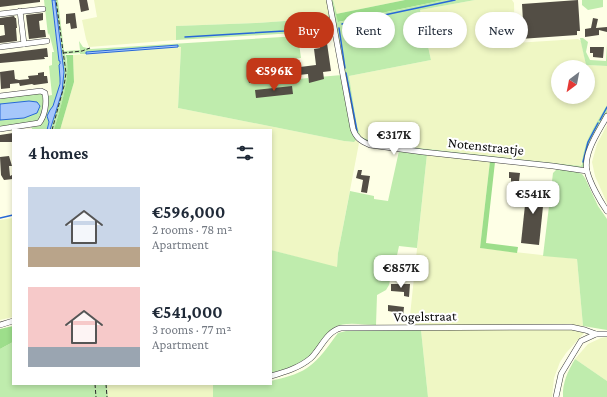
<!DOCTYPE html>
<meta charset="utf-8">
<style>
:root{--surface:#fff;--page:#f2f2f3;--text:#1f2937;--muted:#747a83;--accent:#c33818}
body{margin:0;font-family:"Crimson Pro",serif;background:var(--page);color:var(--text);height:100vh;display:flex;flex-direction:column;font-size:15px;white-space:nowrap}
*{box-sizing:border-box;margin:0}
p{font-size:13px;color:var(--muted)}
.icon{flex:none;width:22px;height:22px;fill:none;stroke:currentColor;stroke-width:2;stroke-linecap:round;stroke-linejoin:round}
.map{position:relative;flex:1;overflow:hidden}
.details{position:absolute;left:12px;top:129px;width:260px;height:256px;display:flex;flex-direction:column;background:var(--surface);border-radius:0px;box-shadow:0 2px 6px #0003}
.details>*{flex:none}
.guide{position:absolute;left:284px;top:12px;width:263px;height:36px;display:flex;gap:8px}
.needle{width:26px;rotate:212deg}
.fabs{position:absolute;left:551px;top:60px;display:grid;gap:8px}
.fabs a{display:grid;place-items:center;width:44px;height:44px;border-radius:50%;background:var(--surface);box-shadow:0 2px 6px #0003;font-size:20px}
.price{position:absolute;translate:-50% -34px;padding:0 9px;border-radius:8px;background:#fff;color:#222;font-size:13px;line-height:26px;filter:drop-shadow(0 1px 2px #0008)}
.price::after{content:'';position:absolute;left:50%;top:24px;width:12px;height:9px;margin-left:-6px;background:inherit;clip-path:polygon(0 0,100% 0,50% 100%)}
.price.on{background:var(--accent);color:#fff}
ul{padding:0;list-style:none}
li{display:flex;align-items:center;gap:12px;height:100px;padding:0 16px}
li span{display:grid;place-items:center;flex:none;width:112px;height:80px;border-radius:0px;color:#555}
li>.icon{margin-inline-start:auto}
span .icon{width:48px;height:48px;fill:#fffc;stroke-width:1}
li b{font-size:17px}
h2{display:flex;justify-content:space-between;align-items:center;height:48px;padding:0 16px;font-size:17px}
.tag{padding:0 14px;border-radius:18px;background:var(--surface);box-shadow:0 2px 6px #0003;font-size:14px;line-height:36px}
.tag.on{background:var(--accent);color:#fff}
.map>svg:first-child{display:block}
</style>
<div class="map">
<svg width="607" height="397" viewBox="0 0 607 397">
<rect width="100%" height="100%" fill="#feffe6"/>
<g fill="#eff7c4" fill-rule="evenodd">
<path d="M 94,0 L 328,0 L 330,15 L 314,19 L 257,23 L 176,26 L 176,40 L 89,47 L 86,39 L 82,20 L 97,17 Z"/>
<path d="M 333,0 L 405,0 L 336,14 Z"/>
<path d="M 475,0 L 512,0 L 514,3 L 515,43 L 578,39 L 581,41 L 586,65 L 607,66 L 607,105 L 584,149 L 581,166 L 401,146 L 372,141 L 361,137 L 357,126 L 349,76 L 431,60 L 420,10 ZM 558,67 L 588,67 L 588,97 L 558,97 Z"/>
<path d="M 181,47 L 178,108 L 344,141 L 353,142 L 356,140 L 359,143 L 338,253 L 337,268 L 271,250 L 271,130 L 60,130 L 74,82 L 73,55 Z"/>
<path d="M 607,125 L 607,203 L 595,176 L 592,162 L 597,144 Z"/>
<path d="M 427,154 L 490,161 L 480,248 L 577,259 L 583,326 L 409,325 Z"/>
<path d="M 13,218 L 13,317 L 0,320 L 0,220 Z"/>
<path d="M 421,330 L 580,330 L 584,333 L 566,353 L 560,362 L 554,378 L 552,397 L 428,397 Z"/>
<path d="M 607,337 L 607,381 L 575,359 L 588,344 L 601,338 Z"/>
<path d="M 107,384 L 213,384 L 213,397 L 108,397 Z"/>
</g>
<g fill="#bfecad">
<path d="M 44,0 L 52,0 L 59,61 L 60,61 C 61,73 60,94 54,105 C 52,109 49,112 47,116 L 49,122 L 47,130 L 33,130 L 31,127 L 39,126 L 43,122 L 47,96 L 52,95 L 49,66 L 52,65 L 52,52 L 54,52 L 49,33 L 48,35 Z"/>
<path d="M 55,0 L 58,0 L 64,51 L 80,50 L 79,41 L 83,47 L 91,49 L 298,36 L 301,58 L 259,63 L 261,83 L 308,78 L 309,81 L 319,77 L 342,75 L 352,132 L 356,140 L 354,142 L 344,141 L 178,108 L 181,47 L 178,47 L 178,45 L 86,52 L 86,54 L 80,54 L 80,53 L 65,54 C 72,79 60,107 54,130 L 50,130 L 62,92 L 62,61 L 63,60 Z"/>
<path d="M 331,0 L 333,0 L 339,22 L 444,0 L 475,0 L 420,10 L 431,60 L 349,76 L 357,126 L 361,137 L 372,141 L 401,146 L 581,166 L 582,164 C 583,142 596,124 607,105 L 607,113 L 597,129 L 585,166 L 581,168 L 372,144 L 361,139 L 355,132 Z"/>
<path d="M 582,0 L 603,0 L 603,7 L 588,10 L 582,5 Z"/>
<path d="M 330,15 L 333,30 L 328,31 L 176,40 L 176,26 L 257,23 L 313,19 Z"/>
<path d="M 580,38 L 583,38 L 588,42 L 586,52 L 590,60 L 606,61 L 607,44 L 607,66 L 586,65 Z"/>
<path d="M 42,93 L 44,105 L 39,121 L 0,127 L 0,97 Z"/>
<path d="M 399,151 L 427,154 L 417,248 L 399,246 L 396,260 L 394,259 L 389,285 L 386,290 L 377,295 L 376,325 C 364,325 346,321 335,327 C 324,334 319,350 308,358 C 298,366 283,370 271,374 L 271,250 L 337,267 L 338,253 L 350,191 L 374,196 L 374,199 L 388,201 Z"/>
<path d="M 557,169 L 574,171 L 582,174 L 585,178 L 598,206 L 607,219 L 607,330 L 583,326 L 577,259 L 543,256 L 553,173 Z"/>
<path d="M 350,330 L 421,330 L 428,397 L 213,397 L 213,384 L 271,384 L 271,381 C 282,378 297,375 307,368 C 320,359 329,345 338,333 Z"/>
<path d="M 13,342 L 13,384 L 107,384 L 108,397 L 0,397 L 0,349 Z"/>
<path d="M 575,359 L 607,381 L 607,397 L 563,397 C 562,383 568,371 575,359 Z"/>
</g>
<g fill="#9dde8b">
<path d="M 405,0 L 444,0 L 338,22 L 336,14 Z"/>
<path d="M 66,55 L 73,55 L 74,82 L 60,130 L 54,130 C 60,108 71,78 66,55 Z"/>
<path d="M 490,161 L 495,162 L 486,243 L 518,247 L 517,253 L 480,248 Z"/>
<path d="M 13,326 L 13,342 L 0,349 L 0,329 Z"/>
</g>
<g fill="#a6c7fb" stroke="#2768d8">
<path d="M 52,0 L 55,0 L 64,72 L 62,92 L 50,130 L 47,130 L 49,122 L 47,116 L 50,110 L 53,106 L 60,84 L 60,78 L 59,65 L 60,64 L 60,61 L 59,61 Z"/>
<path d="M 178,45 L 178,47 L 86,54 L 86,52 Z"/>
<path d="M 29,101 L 37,102 L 40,106 L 37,113 L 24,118 L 0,120 L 0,104 Z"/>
</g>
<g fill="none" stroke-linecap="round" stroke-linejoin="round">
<g stroke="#2768d8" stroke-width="1.5">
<path d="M 342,24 L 455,0"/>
<path d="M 339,28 L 345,68"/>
<path d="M 185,37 L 284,31 L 331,25"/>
<path d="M 346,73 L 357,131"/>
<path d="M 600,120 L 607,107"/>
<path d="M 583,162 L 588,142 L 598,123"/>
<path d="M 0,218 L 13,215"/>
</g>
</g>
<g fill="#534e45">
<path d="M 0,0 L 40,0 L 40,2 L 0,7 Z"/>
<path d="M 79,0 L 87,0 L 89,10 L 81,12 Z"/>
<path d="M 578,0 L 580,31 L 577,31 L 577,35 L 520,39 L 520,31 L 518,31 L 517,26 L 519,26 L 519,21 L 523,21 L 522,4 Z"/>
<path d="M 43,13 L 43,20 L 39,21 L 40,30 L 45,30 L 46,37 L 29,39 L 26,15 Z"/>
<path d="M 75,13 L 77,28 L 71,29 L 70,23 L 66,24 L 66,14 Z"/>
<path d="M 14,16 L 15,18 L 16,18 L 17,28 L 16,28 L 17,41 L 0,43 L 0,36 L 5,35 L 4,25 L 0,25 L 0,18 Z"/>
<path d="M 593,18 L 598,19 L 596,28 L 607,27 L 607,32 L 599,30 L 599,35 L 585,37 L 585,29 L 591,28 Z"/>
<path d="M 327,43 L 331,71 L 323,72 L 324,79 L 309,83 L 308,74 L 253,80 L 253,82 L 249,83 L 247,68 L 300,63 L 300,67 L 316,65 L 314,49 L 320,48 L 319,44 Z"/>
<path d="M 590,47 L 604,47 L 603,58 L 593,57 L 593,53 L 590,53 Z"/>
<path d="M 47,48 L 48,57 L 44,57 L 45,59 L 0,63 L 0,54 Z"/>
<path d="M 14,70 L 15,79 L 19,80 L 29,79 L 28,76 L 38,75 L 38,73 L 44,72 L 44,76 L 47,76 L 48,83 L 34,85 L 32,84 L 20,86 L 19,83 L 10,84 L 10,88 L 1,89 L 0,72 Z"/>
<path d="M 292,86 L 293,94 L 256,98 L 255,90 Z"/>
<path d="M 13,133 L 13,142 L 0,142 L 0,135 Z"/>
<path d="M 9,156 L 12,166 L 9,166 L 10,176 L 12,175 L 13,179 L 4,180 L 1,175 L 0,157 Z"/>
<path d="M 358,170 L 362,170 L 361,175 L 370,176 L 367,193 L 361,192 L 363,180 L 356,178 Z"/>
<path d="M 509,172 L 520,173 L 519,181 L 521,181 L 521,185 L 511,184 L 511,178 L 509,178 Z"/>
<path d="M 527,186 L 545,187 L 539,245 L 521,243 Z"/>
<path d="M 391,284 L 410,284 L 409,297 L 404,296 L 404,292 L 391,291 Z"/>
<path d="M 388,305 L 404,307 L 403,316 L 394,316 L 394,312 L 388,311 Z"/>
</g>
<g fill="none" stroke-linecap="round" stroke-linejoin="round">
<g stroke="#3d3d3d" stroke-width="6">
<g id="street">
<path d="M 329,0 L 353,129 C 356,138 361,141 370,145 L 423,152 L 553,166 L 587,171"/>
<path d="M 20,11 L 24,44"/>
<path d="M 0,14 L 43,9"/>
<path d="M 0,47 L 47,41"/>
<path d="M 0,96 L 41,91 L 45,93 C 47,103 45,116 39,123 L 0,129"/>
<path d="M 607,116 C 599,131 583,153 587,171 C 590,183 600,201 607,211"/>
<path d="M 0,325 L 13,321"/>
<path d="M 271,376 C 285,372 299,368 311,358 C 321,348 327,331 341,328 L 571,327 L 585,330 L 596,334"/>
<path d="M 556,397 L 561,374 L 581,341 L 596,334 L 607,334"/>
</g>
</g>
<g stroke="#2c2c2c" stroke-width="1" stroke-dasharray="4 2" stroke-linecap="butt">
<path d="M 63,53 L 82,51 L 90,48"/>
<path d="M 52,130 L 64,86 L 66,73 L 56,0"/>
<path d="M 95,384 L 96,397"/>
<path d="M 106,384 L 107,397"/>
</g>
<use href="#street" stroke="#fff" stroke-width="5"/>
</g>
<g text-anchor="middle" stroke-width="4" stroke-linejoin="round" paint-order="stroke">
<g font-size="14" fill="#0a0a0a" stroke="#fff">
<text transform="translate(486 146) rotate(6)" y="5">Notenstraatje</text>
<text transform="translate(425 316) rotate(-1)" y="5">Vogelstraat</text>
</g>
</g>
</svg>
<div class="fabs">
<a><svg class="needle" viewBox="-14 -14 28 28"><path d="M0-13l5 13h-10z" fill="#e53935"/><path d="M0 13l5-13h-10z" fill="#747a83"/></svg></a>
</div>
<b class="price on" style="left:274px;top:92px">€596K</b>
<b class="price" style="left:394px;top:156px">€317K</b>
<b class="price" style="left:533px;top:215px">€541K</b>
<b class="price" style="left:401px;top:289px">€857K</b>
<div class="guide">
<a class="tag on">Buy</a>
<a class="tag">Rent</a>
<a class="tag">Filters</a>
<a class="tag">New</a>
</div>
<section class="details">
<h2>4 homes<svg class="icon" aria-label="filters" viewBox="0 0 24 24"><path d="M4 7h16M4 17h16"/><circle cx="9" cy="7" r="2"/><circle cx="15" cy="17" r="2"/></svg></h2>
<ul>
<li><span style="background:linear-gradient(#c9d6e8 75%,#b9a48a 0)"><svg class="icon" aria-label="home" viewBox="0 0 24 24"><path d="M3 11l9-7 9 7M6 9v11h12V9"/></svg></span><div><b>€596,000</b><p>2 rooms · 78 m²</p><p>Apartment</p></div></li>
<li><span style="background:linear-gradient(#f6c9c9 75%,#9aa5b1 0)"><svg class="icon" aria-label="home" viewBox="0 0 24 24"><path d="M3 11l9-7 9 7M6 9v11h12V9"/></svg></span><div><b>€541,000</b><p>3 rooms · 77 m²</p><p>Apartment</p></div></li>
</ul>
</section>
</div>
